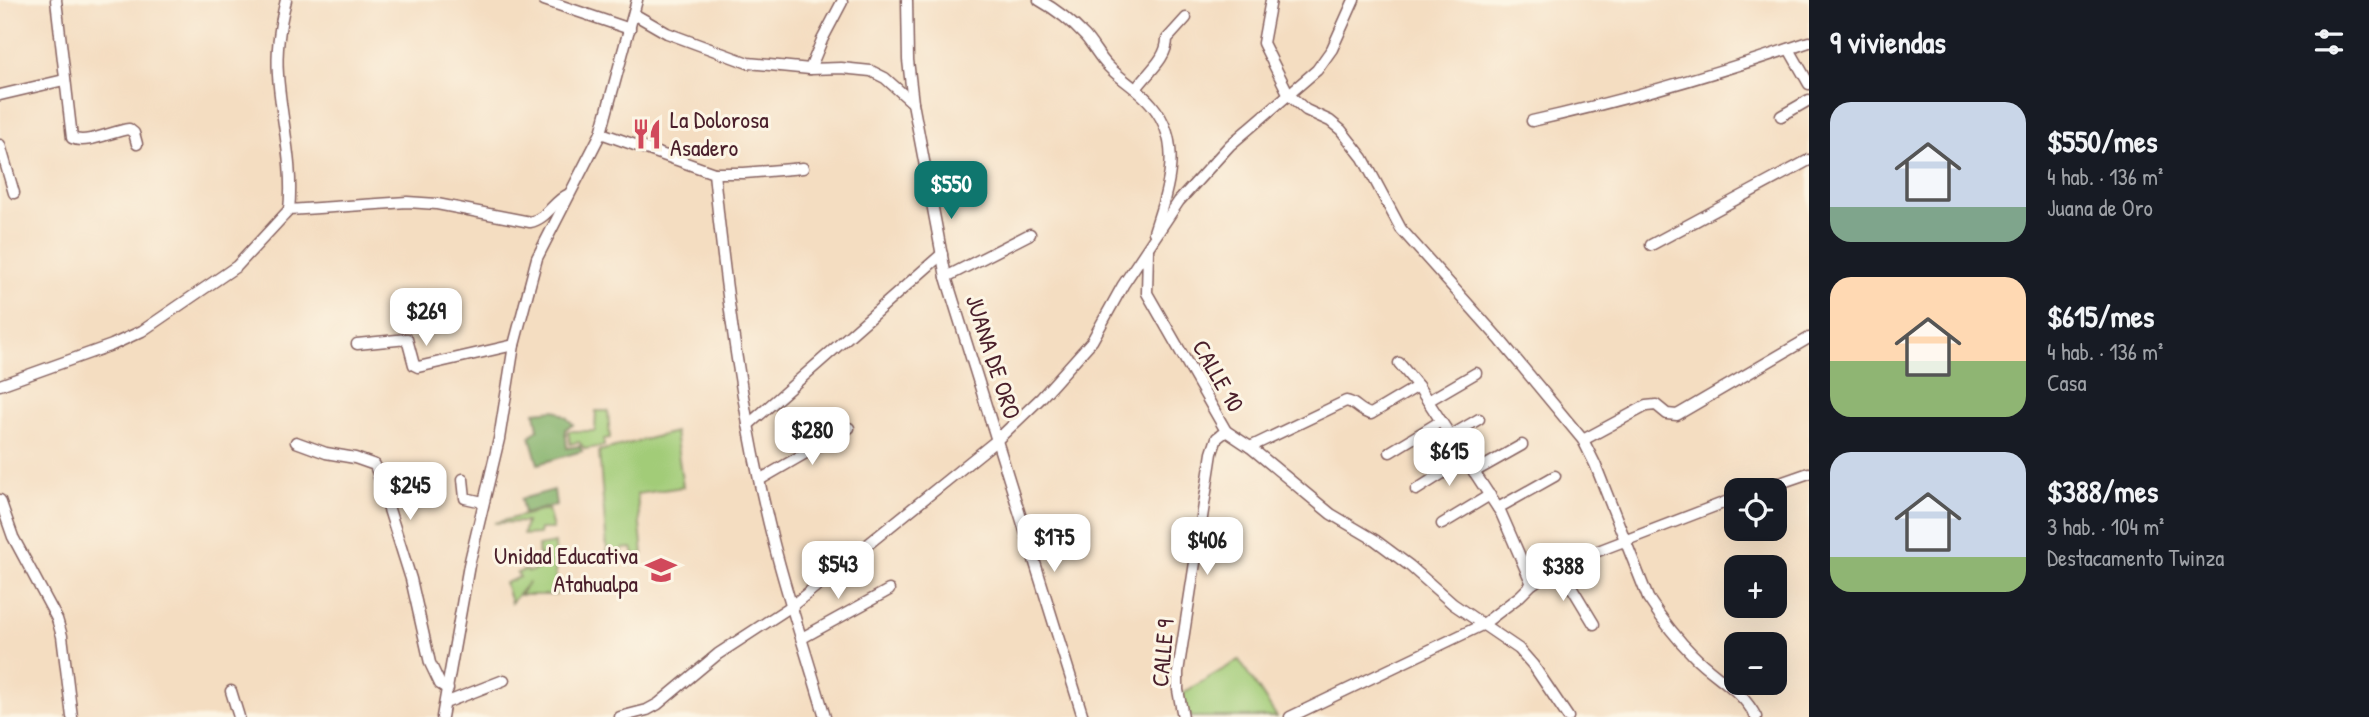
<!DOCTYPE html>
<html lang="es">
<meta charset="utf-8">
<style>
:root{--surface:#171b24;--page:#242831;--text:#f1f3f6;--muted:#9ea1a6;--accent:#0f766e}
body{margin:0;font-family:"Patrick Hand",sans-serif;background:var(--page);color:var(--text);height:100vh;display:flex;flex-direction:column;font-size:26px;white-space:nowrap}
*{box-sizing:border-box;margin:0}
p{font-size:23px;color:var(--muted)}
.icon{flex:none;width:38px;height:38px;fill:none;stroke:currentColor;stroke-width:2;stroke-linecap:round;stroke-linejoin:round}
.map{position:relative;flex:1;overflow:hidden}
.panel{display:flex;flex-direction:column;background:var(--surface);width:560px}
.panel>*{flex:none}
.controls{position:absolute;left:1724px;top:478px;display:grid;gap:14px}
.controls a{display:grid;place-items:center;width:63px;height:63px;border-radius:14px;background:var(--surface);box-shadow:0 7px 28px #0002;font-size:35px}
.price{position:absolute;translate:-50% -60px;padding:0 16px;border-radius:14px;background:#fff;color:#222;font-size:23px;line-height:46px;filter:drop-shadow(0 2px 4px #0008)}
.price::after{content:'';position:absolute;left:50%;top:42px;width:21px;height:16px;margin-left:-10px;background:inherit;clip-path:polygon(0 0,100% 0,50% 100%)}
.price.selected{background:var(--accent);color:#fff}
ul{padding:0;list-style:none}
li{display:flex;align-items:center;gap:21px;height:175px;padding:0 21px}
li span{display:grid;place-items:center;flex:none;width:196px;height:140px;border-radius:21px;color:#555}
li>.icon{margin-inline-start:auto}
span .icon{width:84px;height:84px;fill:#fffc;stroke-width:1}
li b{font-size:30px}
h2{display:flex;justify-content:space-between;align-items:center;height:84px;padding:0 21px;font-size:30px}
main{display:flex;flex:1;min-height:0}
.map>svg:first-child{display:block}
</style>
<main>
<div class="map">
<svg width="1809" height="717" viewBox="0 0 1809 717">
<rect width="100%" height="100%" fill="#fcf5e5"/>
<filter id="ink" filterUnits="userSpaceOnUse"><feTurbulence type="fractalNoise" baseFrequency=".0143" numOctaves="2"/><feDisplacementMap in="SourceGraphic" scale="14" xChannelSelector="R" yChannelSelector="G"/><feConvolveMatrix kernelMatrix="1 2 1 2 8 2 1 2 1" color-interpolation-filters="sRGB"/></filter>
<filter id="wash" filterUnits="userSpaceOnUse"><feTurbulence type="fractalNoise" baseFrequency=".00686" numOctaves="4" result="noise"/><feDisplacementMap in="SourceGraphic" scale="28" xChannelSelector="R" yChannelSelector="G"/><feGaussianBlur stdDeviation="1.57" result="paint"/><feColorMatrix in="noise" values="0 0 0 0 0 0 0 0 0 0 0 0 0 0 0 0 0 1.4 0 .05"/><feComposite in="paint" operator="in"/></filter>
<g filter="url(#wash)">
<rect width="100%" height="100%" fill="#f4ddc1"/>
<g fill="#a2cc78" stroke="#767652" stroke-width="2">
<path d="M 596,411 L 608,411 L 610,438 L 604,439 L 604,446 L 585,449 L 579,442 L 570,444 L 568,431 L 595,431 Z"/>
<path d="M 675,432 L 683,487 L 637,494 L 643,554 L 634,555 L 632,548 L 622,549 L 623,560 L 608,562 L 599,451 Z"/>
<path d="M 548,509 L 553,529 L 540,529 L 539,534 L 523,535 L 526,522 L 494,523 Z"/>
<path d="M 555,543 L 556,595 L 520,595 L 529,582 L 511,603 L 505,583 L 520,577 L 517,573 L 525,570 L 529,572 L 542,567 L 540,565 L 548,561 L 545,555 L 539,556 L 538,546 Z"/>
<path d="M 1239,660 L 1277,717 L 1191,717 L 1183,709 L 1181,694 Z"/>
</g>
<g fill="#81b068" stroke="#66684a" stroke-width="2">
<path d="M 555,410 L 567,418 L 573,425 L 565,429 L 567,448 L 580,446 L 582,451 L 538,464 L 530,436 L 538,429 L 535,412 Z"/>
<path d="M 554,490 L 556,505 L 524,514 L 521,499 Z"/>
</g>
</g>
<g filter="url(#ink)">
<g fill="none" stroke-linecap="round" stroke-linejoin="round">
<g stroke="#866260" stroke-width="13">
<g id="minor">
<path d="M 56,0 L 72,138 C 87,145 112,131 129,129 L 134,133 L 137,144"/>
<path d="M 286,0 C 280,24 276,50 278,75 C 281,120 294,164 289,210"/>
<path d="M 544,0 L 630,29"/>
<path d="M 907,0 L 908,60 L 913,103 L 946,277 L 1083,717"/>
<path d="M 1039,0 C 1055,9 1072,22 1085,36 C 1093,45 1099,57 1108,66 C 1121,80 1139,89 1152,105 C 1184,144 1168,189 1154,232"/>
<path d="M 1271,0 L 1263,43 L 1289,95 L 1306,110 L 1330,121 L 1341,130 L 1363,158 L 1401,229 L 1501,341 L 1583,440 L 1595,464 L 1648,598 C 1661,618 1676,638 1693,655 C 1714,677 1742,689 1756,717"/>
<path d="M 634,14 L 667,33 L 748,63 L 810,69 L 841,68 L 871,71 L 885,78 L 913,103"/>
<path d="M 1789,49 L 1809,84"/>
<path d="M 810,69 L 822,40 L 842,2"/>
<path d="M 1136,89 C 1147,73 1167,59 1167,39 L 1186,18"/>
<path d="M 0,95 L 64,80"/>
<path d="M 1781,116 L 1809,100"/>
<path d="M 1532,121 C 1626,100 1718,73 1809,42"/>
<path d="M 601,133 L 714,173 C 726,297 743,423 774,544 C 789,602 808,659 825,717"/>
<path d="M 0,145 L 14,193"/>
<path d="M 714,173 L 744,173 L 803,168"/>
<path d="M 1651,245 L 1809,160"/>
<path d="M 1148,250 L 1147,293 L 1226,431 L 1250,447 L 1331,514 L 1375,540 L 1410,566 L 1453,604 L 1519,649 L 1533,665 L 1568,717"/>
<path d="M 946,277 L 1030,234"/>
<path d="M 357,344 L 407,339 L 414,365 L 418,367 L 514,345"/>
<path d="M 1399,363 L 1418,386 L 1501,513 L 1532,584"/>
<path d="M 0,385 L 112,345 L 142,331 L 237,266 L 289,210 L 407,202 L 437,204 L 530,222 C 547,219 553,201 569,194"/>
<path d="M 1428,401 L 1476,373"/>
<path d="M 748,425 L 942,254"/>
<path d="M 1450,436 L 1479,419"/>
<path d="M 1583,440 L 1646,406 L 1656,405 L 1667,414 L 1677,415 L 1809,338"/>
<path d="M 296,442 L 326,453 L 355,458 L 375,465 L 411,579 L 430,663 L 440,684 L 448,689"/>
<path d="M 1250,447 L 1346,401 C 1356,402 1359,412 1371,414 L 1418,386"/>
<path d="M 1390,452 L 1441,421"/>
<path d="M 1474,472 L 1522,445"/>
<path d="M 463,479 L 465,498 L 483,502"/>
<path d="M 761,479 L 849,428"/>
<path d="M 1416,490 L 1465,459"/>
<path d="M 1760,490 L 1809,473"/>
<path d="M 0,500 L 13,537 L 57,619 L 62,636 L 72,717"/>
<path d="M 1498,508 L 1555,476"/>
<path d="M 1442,524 L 1490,495"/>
<path d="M 1559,566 L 1594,624"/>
<path d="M 802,638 L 889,590"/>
<path d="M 231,691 L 239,717"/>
<path d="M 445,703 L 504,680"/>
<path d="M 442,717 L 469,565 L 499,439 L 514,345 L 537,258 L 601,133 L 637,0"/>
<path d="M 620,717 L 647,710 L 658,704 L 718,654 L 793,605 L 997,440 L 1041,398 L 1092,341 L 1123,285 L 1179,201 L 1230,145 L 1317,70 L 1332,49 L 1354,0"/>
<path d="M 1183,717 L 1178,690 L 1178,672 L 1212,453 L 1217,438 L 1226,431"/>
<path d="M 1290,717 L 1482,625 L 1520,596 L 1532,584 L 1559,566 L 1736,498"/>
</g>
</g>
<use href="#minor" stroke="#fff" stroke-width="10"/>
</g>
</g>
<defs>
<g id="restaurant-bare" transform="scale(2.415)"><path d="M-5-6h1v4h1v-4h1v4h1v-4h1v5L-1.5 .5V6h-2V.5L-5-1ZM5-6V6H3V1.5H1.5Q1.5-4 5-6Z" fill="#d1495b" stroke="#fcf5e5" stroke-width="2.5" paint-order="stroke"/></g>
<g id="school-bare" transform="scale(2.415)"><path d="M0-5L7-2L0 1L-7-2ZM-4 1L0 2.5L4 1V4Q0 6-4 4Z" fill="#d1495b" stroke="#fcf5e5" stroke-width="2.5" paint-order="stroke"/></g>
</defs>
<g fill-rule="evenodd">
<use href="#restaurant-bare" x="647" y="134"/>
<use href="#school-bare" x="661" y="570"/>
</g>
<g text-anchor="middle" stroke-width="6" stroke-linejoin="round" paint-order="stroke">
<g font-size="24" fill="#4a1f2b" stroke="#fcf5e5" text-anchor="start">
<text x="670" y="128">La Dolorosa<tspan x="670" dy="28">Asadero</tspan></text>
<text x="638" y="564" text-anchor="end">Unidad Educativa<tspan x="638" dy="28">Atahualpa</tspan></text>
</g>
<g font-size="24" fill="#4a1f2b" stroke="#fcf5e5">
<text transform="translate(993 357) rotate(72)" y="8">JUANA DE ORO</text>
<text transform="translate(1218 376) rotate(60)" y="8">CALLE 10</text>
<text transform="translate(1163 653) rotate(-85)" y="8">CALLE 9</text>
</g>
</g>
</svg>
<div class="controls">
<a><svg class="icon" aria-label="locate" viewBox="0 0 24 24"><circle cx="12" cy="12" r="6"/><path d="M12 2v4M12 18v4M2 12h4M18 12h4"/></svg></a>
<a>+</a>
<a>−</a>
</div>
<b class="price selected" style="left:951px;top:221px">$550</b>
<b class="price" style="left:426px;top:348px">$269</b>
<b class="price" style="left:812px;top:467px">$280</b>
<b class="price" style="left:1449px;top:488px">$615</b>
<b class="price" style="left:410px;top:522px">$245</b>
<b class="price" style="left:1054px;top:574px">$175</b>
<b class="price" style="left:1207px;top:577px">$406</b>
<b class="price" style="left:838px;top:601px">$543</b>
<b class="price" style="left:1563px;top:603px">$388</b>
</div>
<section class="panel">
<h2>9 viviendas<svg class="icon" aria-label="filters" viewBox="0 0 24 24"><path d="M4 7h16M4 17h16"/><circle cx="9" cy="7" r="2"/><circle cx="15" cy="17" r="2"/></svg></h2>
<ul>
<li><span style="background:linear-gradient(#c9d6e8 75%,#7fa58c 0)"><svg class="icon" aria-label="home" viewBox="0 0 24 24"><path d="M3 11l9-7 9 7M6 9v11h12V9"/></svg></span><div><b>$550/mes</b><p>4 hab. · 136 m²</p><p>Juana de Oro</p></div></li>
<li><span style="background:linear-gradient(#ffd9b3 60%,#8fb573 0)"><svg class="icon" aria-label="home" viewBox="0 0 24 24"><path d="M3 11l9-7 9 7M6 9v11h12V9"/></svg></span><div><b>$615/mes</b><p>4 hab. · 136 m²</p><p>Casa</p></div></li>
<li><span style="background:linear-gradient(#c9d6e8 75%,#8fb573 0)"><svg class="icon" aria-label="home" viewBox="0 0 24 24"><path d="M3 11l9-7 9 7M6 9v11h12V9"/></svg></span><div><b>$388/mes</b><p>3 hab. · 104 m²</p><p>Destacamento Twinza</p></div></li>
</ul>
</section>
</main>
